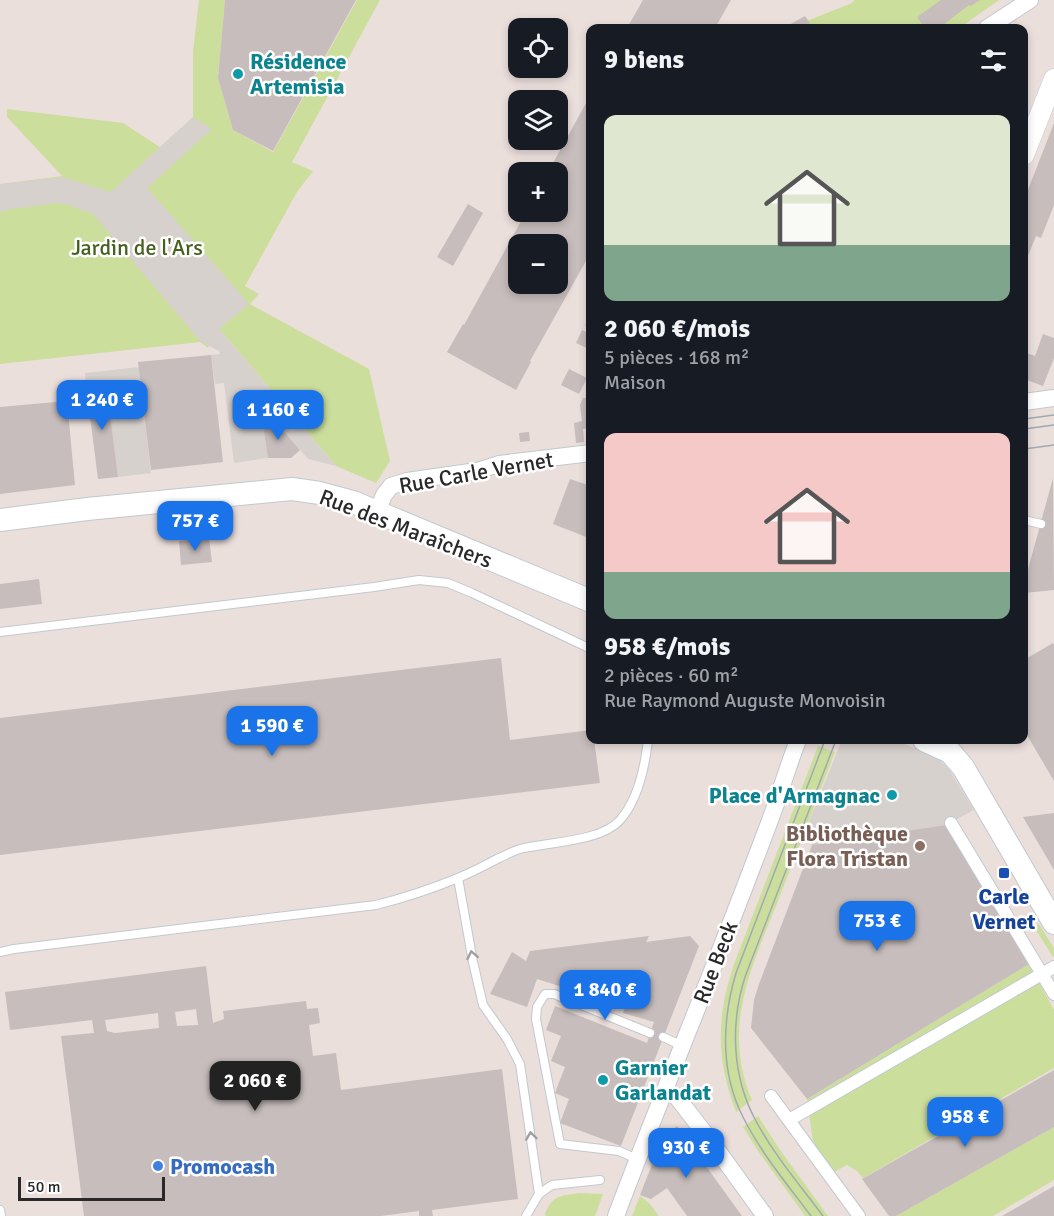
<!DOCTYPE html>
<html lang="fr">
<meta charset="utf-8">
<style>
:root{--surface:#171b24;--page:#20242c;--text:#f1f3f6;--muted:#9ea1a6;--accent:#1a73e8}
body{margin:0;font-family:Signika,sans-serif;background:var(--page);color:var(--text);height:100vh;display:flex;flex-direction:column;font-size:22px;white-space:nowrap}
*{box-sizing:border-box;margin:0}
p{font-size:20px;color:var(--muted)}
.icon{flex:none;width:33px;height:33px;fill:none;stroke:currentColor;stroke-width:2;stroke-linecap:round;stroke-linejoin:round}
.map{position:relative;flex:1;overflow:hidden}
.details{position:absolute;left:586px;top:24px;width:442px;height:720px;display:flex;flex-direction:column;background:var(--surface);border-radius:12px;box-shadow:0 3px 9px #0003}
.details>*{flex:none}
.buttons{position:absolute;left:508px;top:18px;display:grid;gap:12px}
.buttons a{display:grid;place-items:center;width:60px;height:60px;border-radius:12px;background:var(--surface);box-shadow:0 3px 9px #0003;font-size:30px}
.scale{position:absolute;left:18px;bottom:15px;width:147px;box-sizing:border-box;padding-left:6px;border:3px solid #292929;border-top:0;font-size:16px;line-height:21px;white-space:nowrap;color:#292929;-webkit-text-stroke:4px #fff;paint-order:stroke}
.price{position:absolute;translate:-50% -51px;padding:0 14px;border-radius:12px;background:var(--accent);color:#fff;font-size:20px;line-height:39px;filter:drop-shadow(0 2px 3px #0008)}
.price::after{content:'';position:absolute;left:50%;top:36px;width:18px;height:14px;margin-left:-9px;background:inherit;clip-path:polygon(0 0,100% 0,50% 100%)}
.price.current{background:#222;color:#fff}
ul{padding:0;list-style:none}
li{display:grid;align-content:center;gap:12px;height:318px;padding:0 18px}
li span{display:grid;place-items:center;height:186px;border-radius:12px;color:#555}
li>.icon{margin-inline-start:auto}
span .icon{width:108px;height:108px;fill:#fffc;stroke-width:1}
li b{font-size:26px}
h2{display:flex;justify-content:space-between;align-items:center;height:72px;padding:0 18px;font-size:26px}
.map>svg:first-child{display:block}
</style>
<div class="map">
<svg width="1054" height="1216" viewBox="0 0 1054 1216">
<rect width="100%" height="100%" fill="#ebdfdc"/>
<g fill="#ccde9c">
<path d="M 199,0 L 225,0 L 218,78 L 233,130 L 273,152 L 357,0 L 380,0 L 292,162 L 313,171 L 297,192 L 245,286 L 259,294 L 250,304 L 369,369 L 390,461 L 376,483 L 336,466 L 219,329 L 208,348 L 200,342 L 0,364 L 0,184 L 62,176 L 7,117 L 7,109 L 123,123 L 160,147 L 193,117 L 193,52 Z"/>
<path d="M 854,0 L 999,0 L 959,28 L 789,28 L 852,3 Z"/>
<path d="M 818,746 L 835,752 C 815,804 796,855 776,906 C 763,938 748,972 742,1006 C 736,1037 739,1071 752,1100 L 736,1112 C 716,1059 716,1018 734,964 Z"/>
<path d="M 1039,924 L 1054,948 L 1054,956 L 1053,957 L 1034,927 Z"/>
<path d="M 1029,964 L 1054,1010 L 1054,1068 L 863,1178 L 857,1171 L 847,1165 L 834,1172 L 813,1142 L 807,1099 Z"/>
<path d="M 758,1116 L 780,1150 L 828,1216 L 805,1216 L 758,1151 L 743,1127 Z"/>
<path d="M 1054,1127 L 1054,1180 L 993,1216 L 896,1216 Z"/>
<path d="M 579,1193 L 603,1194 L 595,1216 L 546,1216 L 545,1214 C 552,1195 561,1196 579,1193 Z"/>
<path d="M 640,1196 L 649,1203 L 659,1216 L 632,1216 Z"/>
</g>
<g fill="#d7d1ce">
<path d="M 193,117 L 212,129 L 147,188 L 249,304 L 219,329 L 336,466 L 308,459 L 260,403 L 269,414 L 263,425 L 268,458 L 234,463 L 224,383 L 215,384 L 211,355 L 220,354 L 219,351 L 201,342 L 93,214 L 66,204 L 57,203 L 12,209 L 0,212 L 0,184 L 62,177 L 111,192 Z"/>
<path d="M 139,367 L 151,473 L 118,477 L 106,383 L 86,385 L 85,373 Z"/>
<path d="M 842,740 L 894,740 L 935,756 L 949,769 L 974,810 L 946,825 L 812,845 L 801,841 Z"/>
</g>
<g fill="#c6bdbc" fill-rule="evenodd">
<path d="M 225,0 L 356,0 L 273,151 L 233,130 L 218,78 Z"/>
<path d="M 643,0 L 731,0 L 715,28 L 627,28 Z"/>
<path d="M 941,0 L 980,0 L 971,6 L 969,5 L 939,28 L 925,28 L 917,17 Z"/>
<path d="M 805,16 L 810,23 L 800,28 L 791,28 L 789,25 Z"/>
<path d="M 591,94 L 591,252 L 530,361 L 531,362 L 516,390 L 447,352 L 463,324 L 464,325 L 526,212 L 558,212 L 558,172 L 548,172 ZM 519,244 L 558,244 L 558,284 L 519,284 Z"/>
<path d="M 1054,123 L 1054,205 L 1041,238 L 1036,236 L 1028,256 L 1024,254 L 1024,200 Z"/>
<path d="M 468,204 L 483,213 L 453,266 L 437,257 Z"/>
<path d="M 591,315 L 591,328 L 585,325 Z"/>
<path d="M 582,330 L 591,334 L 591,350 L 576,343 Z"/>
<path d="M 1043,334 L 1054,338 L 1054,358 L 1043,386 L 1024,379 L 1024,352 L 1035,356 Z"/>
<path d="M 211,355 L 223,462 L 151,470 L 138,362 Z"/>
<path d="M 569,369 L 587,378 L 579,394 L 561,385 Z"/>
<path d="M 106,382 L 118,477 L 98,479 L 86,385 Z"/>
<path d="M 591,397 L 591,428 L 583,429 L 584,442 L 576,443 L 574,423 L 582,421 L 580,405 L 583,398 Z"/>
<path d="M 67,401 L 75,485 L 0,494 L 0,407 Z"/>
<path d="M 269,414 L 300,450 L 291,458 L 268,458 L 263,425 Z"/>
<path d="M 529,432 L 530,441 L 520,442 L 519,433 Z"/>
<path d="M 1053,478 L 1054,590 L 1024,593 L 1024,584 Z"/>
<path d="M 570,479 L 591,486 L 591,537 L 589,538 L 553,524 Z"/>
<path d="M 209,538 L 212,562 L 181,565 L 179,541 Z"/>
<path d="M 39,579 L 42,604 L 0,609 L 0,584 Z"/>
<path d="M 1053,643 L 1054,645 L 1054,781 L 1024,730 L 1024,660 Z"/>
<path d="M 501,658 L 510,740 L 591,730 L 591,740 L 594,740 L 600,783 L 0,855 L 0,718 Z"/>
<path d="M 1054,813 L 1054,870 L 1023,817 Z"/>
<path d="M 946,825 L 1029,964 L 807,1099 L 751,1028 L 754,1000 L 759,984 L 812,845 Z"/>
<path d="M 649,936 L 646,942 L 690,936 L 699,946 L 621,1146 L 560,1123 L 569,1099 L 555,1093 L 565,1067 L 551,1061 L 561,1036 L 546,1030 L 555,1006 L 647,1043 L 654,1022 L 623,1013 L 625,1007 L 537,979 L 527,1007 L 490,994 L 512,952 L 526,961 L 530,951 Z"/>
<path d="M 206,966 L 213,1023 L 224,1019 L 223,1011 L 306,1001 L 307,1009 L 318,1008 L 320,1023 L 309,1025 L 313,1056 L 336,1053 L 341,1090 L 502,1069 L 518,1199 L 432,1210 L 433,1216 L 419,1216 L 419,1211 L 381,1216 L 84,1216 L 61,1036 L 94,1033 L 92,1020 L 10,1030 L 5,992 ZM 196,1009 L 198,1025 L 177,1026 L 175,1012 ZM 158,1013 L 159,1028 L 115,1033 L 107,1031 L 105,1020 Z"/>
<path d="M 1054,1070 L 1054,1127 L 896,1216 L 889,1216 L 862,1179 Z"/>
<path d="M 677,1126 L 742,1216 L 687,1216 L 667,1188 L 651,1199 L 640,1195 L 666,1129 L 671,1131 Z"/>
<path d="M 1054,1186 L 1054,1216 L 1002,1216 Z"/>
</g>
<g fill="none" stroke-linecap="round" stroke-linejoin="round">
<g stroke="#c0c9cf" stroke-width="10">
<g id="service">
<path d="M 1024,520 L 1041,524"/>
<path d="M 0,632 L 374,587 L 419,580 L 448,583 L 472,593 L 591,649"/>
<path d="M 458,878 L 473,962 L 483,1005 L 507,1039 L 520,1064 L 539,1194"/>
<path d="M 0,952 L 14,949 L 376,905 C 404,898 431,889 458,878 C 472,872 486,865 499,858 C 506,855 513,851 520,849 C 547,842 601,842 620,820 C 638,800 645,766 648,740"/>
<path d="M 663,1037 L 683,1046"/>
<path d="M 637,1159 L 619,1151 L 560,1144 L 536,1019 L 537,1007 L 545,994 L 554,994 L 650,1033"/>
<path d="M 0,1210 L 1,1216"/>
<path d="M 526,1216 L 539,1194 L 552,1185 L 600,1180"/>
</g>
</g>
<g stroke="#c0c9cf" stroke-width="14">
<g id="pedestrian">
<path d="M 951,823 L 1054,994"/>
<path d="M 771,1096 L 859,1216"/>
<path d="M 789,1120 L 1054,967"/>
</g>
</g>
<g stroke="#c0c9cf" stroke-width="18">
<g id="minor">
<path d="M 987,28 L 1030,0"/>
<path d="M 1024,402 L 1054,398"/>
<path d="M 377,512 L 384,495 L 391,486 L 407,481 L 477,471 L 499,464 L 591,453"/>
<path d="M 665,1092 L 676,1096 L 710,1140 L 765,1216"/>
<path d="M 616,1216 C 668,1078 725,943 776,804 C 783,783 790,761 798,740"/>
</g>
</g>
<g stroke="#c0c9cf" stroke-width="21">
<path id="tertiary" d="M 1024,155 L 1054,79"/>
</g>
<g stroke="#c0c9cf" stroke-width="24">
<g id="secondary">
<path d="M 0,520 L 87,509 L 292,489 L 320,493 L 353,502 L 591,601"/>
<path d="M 924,740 L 950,752 L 963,767 L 1054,923"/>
</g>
</g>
<use href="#service" stroke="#fff" stroke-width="8"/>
<use href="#pedestrian" stroke="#fff" stroke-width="12"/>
<use href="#minor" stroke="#fff" stroke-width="16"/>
<use href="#tertiary" stroke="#fff" stroke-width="20"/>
<use href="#secondary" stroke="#fff" stroke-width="22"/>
<g stroke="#9faab2" stroke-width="1.5">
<path d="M 1024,419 L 1054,415"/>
<path d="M 1024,429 L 1054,425"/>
<path d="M 1024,449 L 1054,445"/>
<path d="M 811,1216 C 787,1184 761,1153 743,1117 C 720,1072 722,1020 736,973 L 825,740"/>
<path d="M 823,1216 C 800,1185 774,1155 756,1121 C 732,1077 730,1024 745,977 L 836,740"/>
</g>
</g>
<defs><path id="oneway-chevron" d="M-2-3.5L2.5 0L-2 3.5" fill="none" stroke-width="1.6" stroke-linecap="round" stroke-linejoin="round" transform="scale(1.5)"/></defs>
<g stroke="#9f9f9f">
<use href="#oneway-chevron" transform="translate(472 955) rotate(-101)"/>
<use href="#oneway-chevron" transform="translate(531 1136) rotate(-98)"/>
</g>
<g fill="#0f9aa8" stroke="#fff" stroke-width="2">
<circle cx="238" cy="74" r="6"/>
<circle cx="892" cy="795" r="6"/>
<circle cx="603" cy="1080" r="6"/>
</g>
<circle fill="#8d6e63" stroke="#fff" stroke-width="2" cx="920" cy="846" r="6"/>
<rect fill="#1a4fb4" stroke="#fff" stroke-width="2" x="998" y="867" width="12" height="12" rx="3"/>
<circle fill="#3f7fe0" stroke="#fff" stroke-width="2" cx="158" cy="1166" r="6"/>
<g text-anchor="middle" stroke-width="5" stroke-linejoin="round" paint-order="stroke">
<g font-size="22" font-weight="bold" fill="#0d838f" stroke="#fff" text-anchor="start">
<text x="250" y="69">Résidence<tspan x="250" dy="25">Artemisia</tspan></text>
<text x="880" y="803" text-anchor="end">Place d'Armagnac</text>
<text x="615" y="1075">Garnier<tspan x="615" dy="25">Garlandat</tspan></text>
</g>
<g font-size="22" fill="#46611e" stroke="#fff">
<text x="137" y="255">Jardin de l'Ars</text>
</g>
<g font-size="22" fill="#292929" stroke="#fff">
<text transform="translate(476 472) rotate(-10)" y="8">Rue Carle Vernet</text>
<text transform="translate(406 528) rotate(21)" y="8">Rue des Maraîchers</text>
<text transform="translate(715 962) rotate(-69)" y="8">Rue Beck</text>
</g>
<g font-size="22" font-weight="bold" fill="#785e54" stroke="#fff" text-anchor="end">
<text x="908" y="841">Bibliothèque<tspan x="908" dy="25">Flora Tristan</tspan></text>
</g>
<g font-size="22" font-weight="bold" fill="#164399" stroke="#fff">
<text x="1004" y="904">Carle<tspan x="1004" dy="25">Vernet</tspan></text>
</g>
<g font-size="22" font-weight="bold" fill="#366cbe" stroke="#fff" text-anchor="start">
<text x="170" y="1174">Promocash</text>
</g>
</g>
</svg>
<div class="buttons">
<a><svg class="icon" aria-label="locate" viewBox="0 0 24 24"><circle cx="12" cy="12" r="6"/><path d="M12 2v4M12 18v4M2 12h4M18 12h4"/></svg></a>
<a><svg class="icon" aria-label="layers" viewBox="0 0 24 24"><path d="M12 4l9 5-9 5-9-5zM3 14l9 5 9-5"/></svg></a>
<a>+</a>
<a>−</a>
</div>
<div class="scale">50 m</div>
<b class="price" style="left:102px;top:431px">1 240 €</b>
<b class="price" style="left:278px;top:441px">1 160 €</b>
<b class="price" style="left:195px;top:552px">757 €</b>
<b class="price" style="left:272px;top:757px">1 590 €</b>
<b class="price" style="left:877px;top:952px">753 €</b>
<b class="price" style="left:605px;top:1021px">1 840 €</b>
<b class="price current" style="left:255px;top:1112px">2 060 €</b>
<b class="price" style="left:965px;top:1148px">958 €</b>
<b class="price" style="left:686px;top:1179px">930 €</b>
<section class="details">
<h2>9 biens<svg class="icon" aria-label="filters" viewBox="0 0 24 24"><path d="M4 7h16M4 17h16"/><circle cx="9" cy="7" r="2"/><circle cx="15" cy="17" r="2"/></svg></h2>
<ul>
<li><span style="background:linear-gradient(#dfe7d0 70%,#7fa58c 0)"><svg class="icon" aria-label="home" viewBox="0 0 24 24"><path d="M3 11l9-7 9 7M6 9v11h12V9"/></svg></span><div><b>2 060 €/mois</b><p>5 pièces · 168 m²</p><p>Maison</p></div></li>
<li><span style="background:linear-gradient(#f6c9c9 75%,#7fa58c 0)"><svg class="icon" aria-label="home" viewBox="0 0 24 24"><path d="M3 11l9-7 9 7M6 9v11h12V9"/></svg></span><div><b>958 €/mois</b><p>2 pièces · 60 m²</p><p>Rue Raymond Auguste Monvoisin</p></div></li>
</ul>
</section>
</div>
